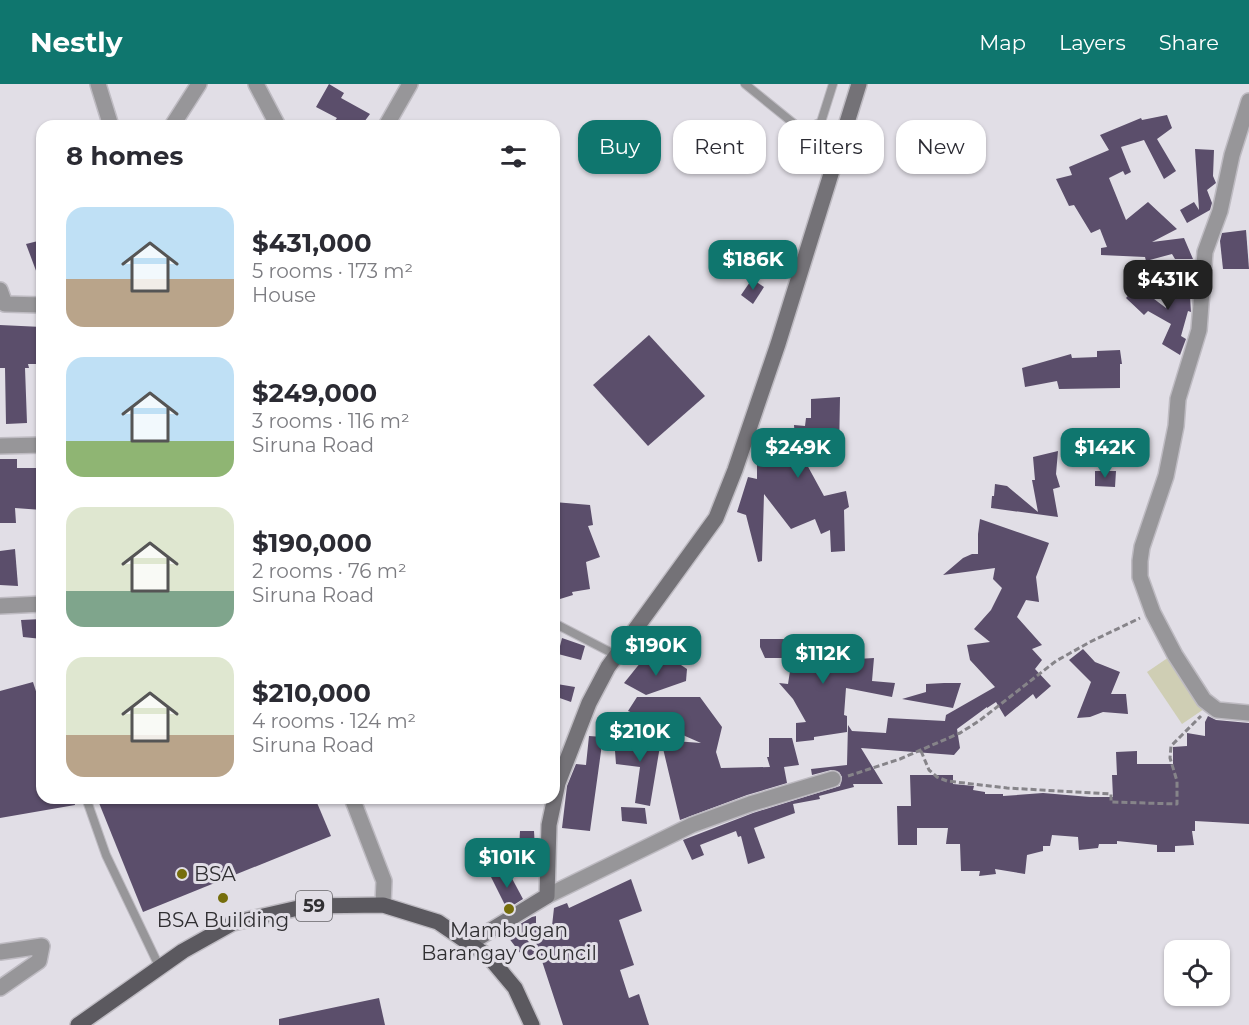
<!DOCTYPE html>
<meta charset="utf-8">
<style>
:root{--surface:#fff;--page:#f2f2f3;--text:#2b2b33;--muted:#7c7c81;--accent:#0f766e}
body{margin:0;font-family:Montserrat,sans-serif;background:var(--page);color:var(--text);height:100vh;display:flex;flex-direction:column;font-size:22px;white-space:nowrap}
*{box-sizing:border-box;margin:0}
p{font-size:20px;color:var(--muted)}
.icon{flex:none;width:33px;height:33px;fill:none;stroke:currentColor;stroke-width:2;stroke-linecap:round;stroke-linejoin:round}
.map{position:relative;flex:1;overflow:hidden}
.sheet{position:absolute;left:36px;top:36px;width:524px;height:684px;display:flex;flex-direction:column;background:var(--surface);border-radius:18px;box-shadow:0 2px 4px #0004}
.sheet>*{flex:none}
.banner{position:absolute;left:578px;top:36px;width:570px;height:54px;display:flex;gap:12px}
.controls{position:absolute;left:1164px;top:856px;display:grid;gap:12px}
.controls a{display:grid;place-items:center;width:66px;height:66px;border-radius:12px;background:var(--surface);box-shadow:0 2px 4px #0004;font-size:30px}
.price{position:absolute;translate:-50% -51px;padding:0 14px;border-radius:12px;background:var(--accent);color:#fff;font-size:20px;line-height:39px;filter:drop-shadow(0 2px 3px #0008)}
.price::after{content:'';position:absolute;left:50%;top:36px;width:18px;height:14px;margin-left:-9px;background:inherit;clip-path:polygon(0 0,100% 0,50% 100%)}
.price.selected{background:#222;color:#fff}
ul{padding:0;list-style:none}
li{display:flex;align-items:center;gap:18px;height:150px;padding:0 30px}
li span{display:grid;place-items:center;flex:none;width:168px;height:120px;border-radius:18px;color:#555}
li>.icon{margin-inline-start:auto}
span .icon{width:72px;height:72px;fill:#fffc;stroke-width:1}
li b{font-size:26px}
h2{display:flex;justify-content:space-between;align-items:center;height:72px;padding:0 30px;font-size:26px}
.tag{padding:0 21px;border-radius:18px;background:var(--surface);box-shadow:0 2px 4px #0004;font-size:21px;line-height:54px}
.tag.selected{background:var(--accent);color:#fff}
header{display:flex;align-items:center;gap:36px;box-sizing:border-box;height:84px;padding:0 30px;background:var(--accent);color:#fff}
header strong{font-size:28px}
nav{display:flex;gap:33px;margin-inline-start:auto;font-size:21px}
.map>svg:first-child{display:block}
</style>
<header>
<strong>Nestly</strong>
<nav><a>Map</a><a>Layers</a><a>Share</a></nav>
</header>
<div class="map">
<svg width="1249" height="941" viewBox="0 0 1249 941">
<rect width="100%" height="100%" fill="#e1dee6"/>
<path fill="#cfceb4" d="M 1172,571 L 1207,623 L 1182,640 L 1147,588 Z"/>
<g fill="#5b4e6b">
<path d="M 329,0 L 344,9 L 341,14 L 370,30 L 361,42 L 331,42 L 337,34 L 316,23 Z"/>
<path d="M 1167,31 L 1172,44 L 1157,55 L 1176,87 L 1164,95 L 1144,56 L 1121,63 L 1131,88 L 1125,91 L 1123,87 L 1109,94 L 1126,136 L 1148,118 L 1177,145 L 1152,158 L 1184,154 L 1193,175 L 1175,175 L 1172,170 L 1146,177 L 1145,173 L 1101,171 L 1101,164 L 1107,163 L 1100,145 L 1091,149 L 1074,121 L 1069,122 L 1056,95 L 1072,91 L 1069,83 L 1109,66 L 1100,51 L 1141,34 L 1142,36 Z"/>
<path d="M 1195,65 L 1214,66 L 1213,92 L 1216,99 L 1207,106 L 1212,119 L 1210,126 L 1187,139 L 1180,126 L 1194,118 L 1199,126 Z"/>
<path d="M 1246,146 L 1249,185 L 1223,185 L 1220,157 L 1222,149 Z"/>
<path d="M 42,156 L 42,199 L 41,200 L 26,160 Z"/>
<path d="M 752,195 L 764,203 L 753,220 L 741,211 Z"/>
<path d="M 1179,195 L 1193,195 L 1192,210 L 1190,213 L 1191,228 L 1188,227 L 1181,252 L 1186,255 L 1180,271 L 1162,260 L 1171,240 L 1148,227 L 1144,231 L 1126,214 L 1137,202 L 1166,224 L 1170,204 L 1175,205 Z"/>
<path d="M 0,241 L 42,243 L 42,280 L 28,280 L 29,284 L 25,284 L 27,339 L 6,340 L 5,284 L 0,284 Z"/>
<path d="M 649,251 L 705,312 L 648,362 L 593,301 Z"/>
<path d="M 1120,266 L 1122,280 L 1120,280 L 1120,304 L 1059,305 L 1057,297 L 1025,303 L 1022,284 L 1071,270 L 1072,274 L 1097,273 L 1097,267 Z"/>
<path d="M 840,313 L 839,370 L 814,372 L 815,377 L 806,379 L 824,412 L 846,407 L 849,423 L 844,426 L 845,467 L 831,468 L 830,446 L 821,450 L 815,435 L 791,445 L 764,410 L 762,477 L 758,478 L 746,431 L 737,428 L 748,393 L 757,395 L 757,358 L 795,355 L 794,341 L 805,342 L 806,334 L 811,334 L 811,315 Z"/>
<path d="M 1058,367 L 1056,390 L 1060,403 L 1053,405 L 1058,433 L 991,424 L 992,412 L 994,412 L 995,400 L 1007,402 L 1038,428 L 1032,396 L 1035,396 L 1033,373 Z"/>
<path d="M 0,375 L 17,375 L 17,384 L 42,384 L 42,426 L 15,424 L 16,439 L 0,439 Z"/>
<path d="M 1095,387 L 1116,387 L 1115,403 L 1095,402 Z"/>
<path d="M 554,418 L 590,421 L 593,441 L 588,442 L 600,473 L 586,478 L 590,505 L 572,508 L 573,511 L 560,515 L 556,496 L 554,496 Z"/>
<path d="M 980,435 L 1049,459 L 1036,493 L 1039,518 L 1026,516 L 1017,533 L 1042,561 L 1032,565 L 1042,576 L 1035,585 L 1051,602 L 1036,615 L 1033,610 L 1005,633 L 996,618 L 987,624 L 987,623 L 957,645 L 960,664 L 954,671 L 861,664 L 883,700 L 853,700 L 854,703 L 819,712 L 820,715 L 793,720 L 795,729 L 754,744 L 765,774 L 748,780 L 741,752 L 738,753 L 736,747 L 700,761 L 704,771 L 692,776 L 683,756 L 753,729 L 840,702 L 842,693 L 839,688 L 831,686 L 812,691 L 811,685 L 847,681 L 848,641 L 852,647 L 886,649 L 888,634 L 945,637 L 946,631 L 995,603 L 970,576 L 967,561 L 990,558 L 974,545 L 991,526 L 1002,504 L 993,495 L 995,484 L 943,491 L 963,474 L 972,470 L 978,470 L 978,450 Z"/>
<path d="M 15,465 L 18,502 L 0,501 L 0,467 Z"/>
<path d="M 42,535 L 42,555 L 23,553 L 21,536 Z"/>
<path d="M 562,554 L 585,562 L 581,576 L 558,570 Z"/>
<path d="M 760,555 L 813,555 L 807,574 L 837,577 L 836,568 L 858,566 L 857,575 L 874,574 L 872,597 L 895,599 L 892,613 L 846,604 L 844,631 L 847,632 L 847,648 L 814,653 L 814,656 L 796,658 L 796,639 L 806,638 L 793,615 L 779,599 L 788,600 L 792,574 L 765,574 L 760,563 Z"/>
<path d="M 1083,565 L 1095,578 L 1120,588 L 1111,610 L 1126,610 L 1128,630 L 1103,628 L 1090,633 L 1077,634 L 1091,598 L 1069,576 Z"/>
<path d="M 641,578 L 681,581 L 687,585 L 686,597 L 646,611 L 624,599 Z"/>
<path d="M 33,598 L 42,626 L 42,714 L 74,714 L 75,721 L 0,734 L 0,607 Z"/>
<path d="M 944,599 L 961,599 L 953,624 L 902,615 L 926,608 L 926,600 Z"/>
<path d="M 557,600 L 575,603 L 571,618 L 554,612 Z"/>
<path d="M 637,613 L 700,613 L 722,643 L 716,668 L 721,684 L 770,683 L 767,673 L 769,673 L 769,654 L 792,654 L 799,681 L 784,683 L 787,699 L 747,711 L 680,736 L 661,656 L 701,659 L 628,627 Z"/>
<path d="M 1208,632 L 1216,636 L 1249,639 L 1249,740 L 1195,737 L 1195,747 L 1192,747 L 1194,761 L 1175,762 L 1175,768 L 1157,768 L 1157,761 L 1117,757 L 1117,760 L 1099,760 L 1098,764 L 1079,766 L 1078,753 L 1052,751 L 1050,762 L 1043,762 L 1043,767 L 1027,771 L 1025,790 L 995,785 L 996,790 L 979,792 L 980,787 L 961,787 L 960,760 L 946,760 L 948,744 L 917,744 L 917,761 L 898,761 L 897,722 L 911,722 L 910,691 L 953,691 L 953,700 L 974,702 L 973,706 L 985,708 L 985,710 L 1003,710 L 1003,712 L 1043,709 L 1090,713 L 1113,713 L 1112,691 L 1117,691 L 1116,668 L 1137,667 L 1137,680 L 1173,680 L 1173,663 L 1187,662 L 1187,649 L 1205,652 L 1205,638 Z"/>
<path d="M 589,652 L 603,653 L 590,747 L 562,744 L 567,702 L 576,680 L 586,681 Z"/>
<path d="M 614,654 L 661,656 L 650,722 L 635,719 L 640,683 L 616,680 Z"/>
<path d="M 97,714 L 315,714 L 331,752 L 143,828 Z"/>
<path d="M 621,723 L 645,724 L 647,740 L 622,737 Z"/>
<path d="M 520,747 L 534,747 L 536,783 L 518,782 Z"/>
<path d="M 507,785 L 523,815 L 507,825 L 491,793 Z"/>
<path d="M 631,795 L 642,827 L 619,836 L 634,881 L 620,886 L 629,914 L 639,910 L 649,941 L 563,941 L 539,868 L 524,874 L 505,849 L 532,833 L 536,832 L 536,841 L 552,842 L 554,824 L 567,819 L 569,824 Z"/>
<path d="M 379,914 L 385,941 L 279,941 L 279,935 Z"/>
</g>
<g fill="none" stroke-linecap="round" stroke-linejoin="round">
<g stroke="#bebbc2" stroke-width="10">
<g id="lane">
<path d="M 745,0 L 803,47 L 821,38 L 833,0"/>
<path d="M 554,539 L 612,569"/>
<path d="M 86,714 L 106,771 L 159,882"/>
</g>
</g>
<g stroke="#bebbc2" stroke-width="18">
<g id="street">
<path d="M 98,0 L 111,42"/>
<path d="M 256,0 L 278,42"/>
<path d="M 1249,17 L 1232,71 L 1220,127 L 1205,168 L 1199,246 L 1178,315 L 1176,342 L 1166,392 L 1142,463 L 1140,477 L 1140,493 L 1153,529 L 1175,571 L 1204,616 L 1217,626 L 1249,629"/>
<path d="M 172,42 L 199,0"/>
<path d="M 386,42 L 410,0"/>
<path d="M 1153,185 L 1202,185"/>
<path d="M 0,206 L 5,220 L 42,221"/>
<path d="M 0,362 L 42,361"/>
<path d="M 0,522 L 42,520"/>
<path d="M 352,714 L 384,797 L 383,821"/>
<path d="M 547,812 L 692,741 L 750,720 L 833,695"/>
<path d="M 0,868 L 42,862 L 39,877 L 0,904"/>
</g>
</g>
<g stroke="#bebbc2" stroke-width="18">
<path id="secondary" d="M 470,859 L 547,812 L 549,741 L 558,699 L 589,619 L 608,583 L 716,434 L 735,386 L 778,260 L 859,0"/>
</g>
<g stroke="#bebbc2" stroke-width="18">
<path id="primary" d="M 78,941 L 183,867 L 233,839 L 307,822 L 383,821 L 438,838 L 489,873 L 515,904 L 532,941"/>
</g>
<g stroke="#868489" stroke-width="3" stroke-dasharray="6 3" stroke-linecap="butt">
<path d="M 921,667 L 929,686 L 937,693 L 947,697 L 1007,704 L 1111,710 L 1111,718 L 1177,720 L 1177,697 L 1170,674 L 1171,662 L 1201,632"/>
<path d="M 848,692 L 900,675 L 960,649 L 979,637 L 1056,577 L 1090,558 L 1140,534"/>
</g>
<use href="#lane" stroke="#979699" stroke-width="8"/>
<use href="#street" stroke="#979699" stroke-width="15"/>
<use href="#secondary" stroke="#747277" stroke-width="15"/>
<use href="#primary" stroke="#5b595f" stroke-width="15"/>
</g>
<g fill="#766e0c" stroke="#e1dee6" stroke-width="2">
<circle cx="182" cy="790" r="6"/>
<circle cx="223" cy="814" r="6"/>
<circle cx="509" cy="825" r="6"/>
</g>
<g text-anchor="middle" stroke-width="6" stroke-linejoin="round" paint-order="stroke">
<rect fill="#e1dee6" stroke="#656468" stroke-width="1.5" x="296" y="807" width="36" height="30" rx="4.5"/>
<g font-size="18" font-weight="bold" fill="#302f32">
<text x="314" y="828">59</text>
</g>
<g font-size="20" fill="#302f32" stroke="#e1dee6">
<text x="194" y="797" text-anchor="start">BSA</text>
<text x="223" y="843">BSA Building</text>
<text x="509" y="853">Mambugan<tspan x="509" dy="23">Barangay Council</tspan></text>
</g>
</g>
</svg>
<div class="controls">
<a><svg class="icon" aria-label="locate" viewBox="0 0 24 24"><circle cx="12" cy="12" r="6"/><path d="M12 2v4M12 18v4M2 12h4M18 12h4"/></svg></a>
</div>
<b class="price" style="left:753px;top:207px">$186K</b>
<b class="price selected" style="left:1168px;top:227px">$431K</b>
<b class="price" style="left:798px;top:395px">$249K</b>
<b class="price" style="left:1105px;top:395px">$142K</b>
<b class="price" style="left:656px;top:593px">$190K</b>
<b class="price" style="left:823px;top:601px">$112K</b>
<b class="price" style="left:640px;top:679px">$210K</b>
<b class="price" style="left:507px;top:805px">$101K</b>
<div class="banner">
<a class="tag selected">Buy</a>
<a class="tag">Rent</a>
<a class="tag">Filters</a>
<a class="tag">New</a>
</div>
<section class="sheet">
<h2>8 homes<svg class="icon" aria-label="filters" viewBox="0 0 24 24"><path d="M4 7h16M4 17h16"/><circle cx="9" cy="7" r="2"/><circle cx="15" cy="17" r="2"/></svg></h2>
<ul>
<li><span style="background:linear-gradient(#bfe0f5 60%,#b9a48a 0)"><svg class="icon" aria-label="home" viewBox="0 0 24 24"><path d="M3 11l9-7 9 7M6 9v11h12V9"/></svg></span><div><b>$431,000</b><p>5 rooms · 173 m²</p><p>House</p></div></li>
<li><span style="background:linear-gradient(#bfe0f5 70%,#8fb573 0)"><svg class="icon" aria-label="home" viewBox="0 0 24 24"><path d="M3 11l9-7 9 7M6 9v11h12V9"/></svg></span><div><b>$249,000</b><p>3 rooms · 116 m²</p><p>Siruna Road</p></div></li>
<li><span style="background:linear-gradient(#dfe7d0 70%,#7fa58c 0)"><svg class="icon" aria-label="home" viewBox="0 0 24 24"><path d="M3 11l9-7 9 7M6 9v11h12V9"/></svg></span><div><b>$190,000</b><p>2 rooms · 76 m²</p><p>Siruna Road</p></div></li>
<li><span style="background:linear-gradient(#dfe7d0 65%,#b9a48a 0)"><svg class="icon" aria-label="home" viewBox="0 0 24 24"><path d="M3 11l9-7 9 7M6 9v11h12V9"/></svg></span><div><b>$210,000</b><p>4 rooms · 124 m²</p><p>Siruna Road</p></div></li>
</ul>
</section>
</div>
